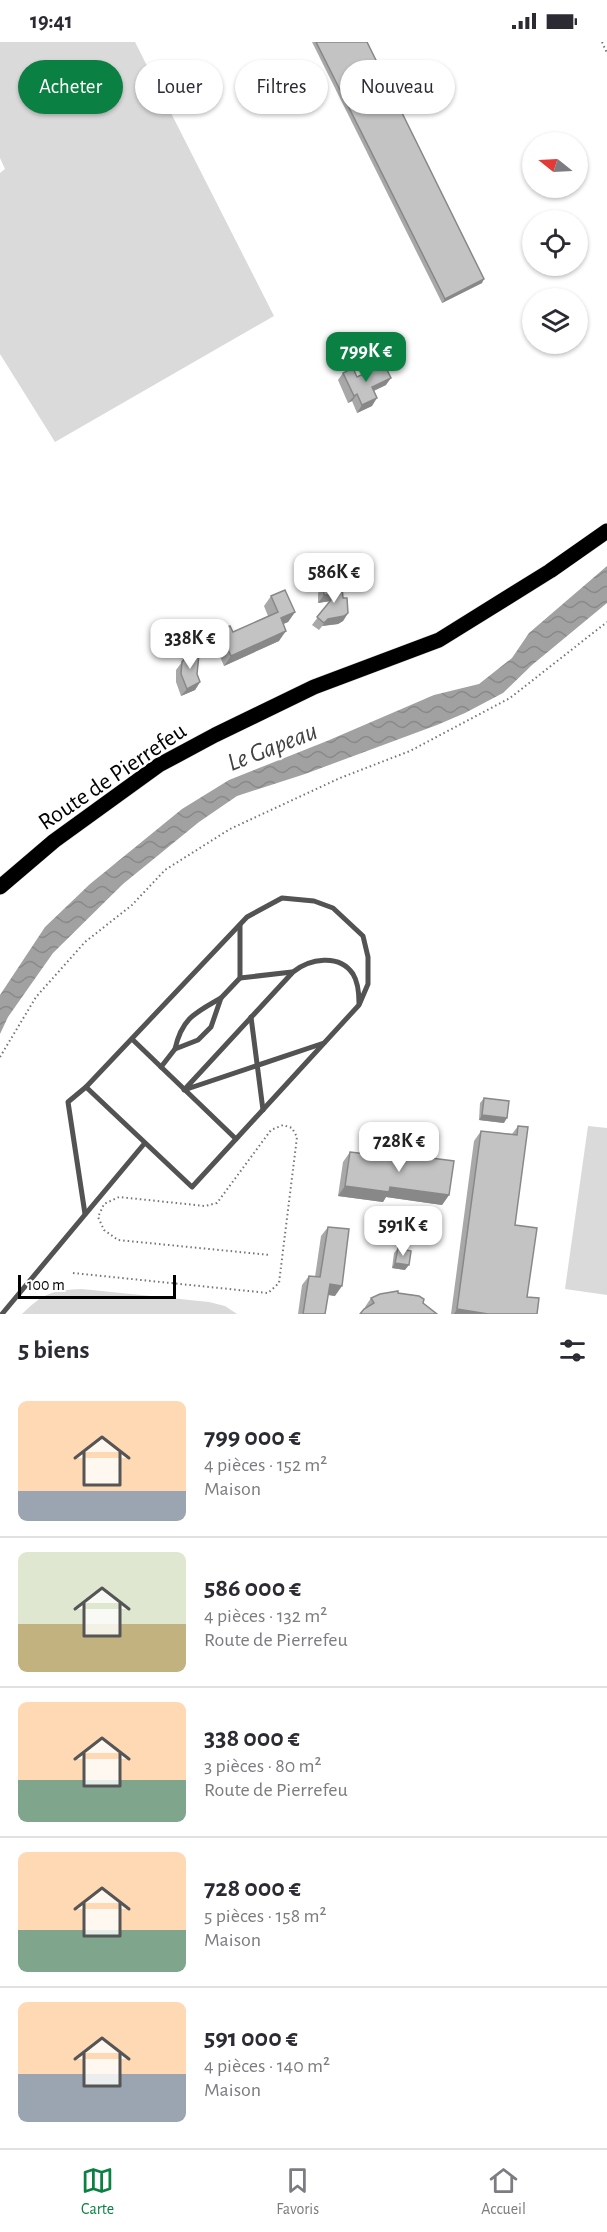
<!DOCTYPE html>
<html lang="fr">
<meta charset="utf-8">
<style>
:root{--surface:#fff;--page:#f7f7f7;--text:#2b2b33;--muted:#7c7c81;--line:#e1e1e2;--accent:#0b8043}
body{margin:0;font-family:"Alegreya Sans",sans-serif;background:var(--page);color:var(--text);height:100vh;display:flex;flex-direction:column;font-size:22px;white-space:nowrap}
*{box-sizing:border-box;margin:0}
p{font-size:20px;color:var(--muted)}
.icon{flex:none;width:33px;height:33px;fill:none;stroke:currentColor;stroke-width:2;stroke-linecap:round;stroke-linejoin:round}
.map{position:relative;height:1272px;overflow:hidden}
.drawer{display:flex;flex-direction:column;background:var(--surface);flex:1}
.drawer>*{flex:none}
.guide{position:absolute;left:18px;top:18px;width:572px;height:54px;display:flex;gap:12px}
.needle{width:39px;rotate:288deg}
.controls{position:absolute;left:522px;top:90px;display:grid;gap:12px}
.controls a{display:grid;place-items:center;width:66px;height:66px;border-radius:50%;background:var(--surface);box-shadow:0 2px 4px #0004;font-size:30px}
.scale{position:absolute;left:18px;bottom:15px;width:158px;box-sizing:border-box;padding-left:6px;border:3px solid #000;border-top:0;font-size:16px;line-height:21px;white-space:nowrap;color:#000;-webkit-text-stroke:4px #fff;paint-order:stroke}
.price{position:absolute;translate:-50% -51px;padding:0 14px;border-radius:12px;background:#fff;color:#222;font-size:20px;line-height:39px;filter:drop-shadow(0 2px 3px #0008)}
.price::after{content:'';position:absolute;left:50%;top:36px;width:18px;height:14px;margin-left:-9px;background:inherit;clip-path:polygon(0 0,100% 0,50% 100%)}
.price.selected{background:var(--accent);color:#fff}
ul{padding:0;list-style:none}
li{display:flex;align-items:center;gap:18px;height:150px;padding:0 18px}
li+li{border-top:2px solid var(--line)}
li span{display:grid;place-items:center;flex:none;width:168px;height:120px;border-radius:9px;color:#555}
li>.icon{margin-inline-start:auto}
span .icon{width:72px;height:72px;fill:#fffc;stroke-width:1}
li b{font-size:26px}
h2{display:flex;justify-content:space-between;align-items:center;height:72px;padding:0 18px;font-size:26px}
.pill{padding:0 21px;border-radius:27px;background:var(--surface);box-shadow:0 2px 4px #0004;font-size:21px;line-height:54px}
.pill.selected{background:var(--accent);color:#fff}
.status{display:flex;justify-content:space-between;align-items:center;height:42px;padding:0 30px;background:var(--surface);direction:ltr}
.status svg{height:16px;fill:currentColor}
.dock{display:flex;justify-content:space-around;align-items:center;height:84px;border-top:2px solid var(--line);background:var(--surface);font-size:16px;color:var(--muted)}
.dock a{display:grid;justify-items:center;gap:3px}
.dock .selected{color:var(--accent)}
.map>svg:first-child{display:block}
</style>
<div class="status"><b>19:41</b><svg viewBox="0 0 49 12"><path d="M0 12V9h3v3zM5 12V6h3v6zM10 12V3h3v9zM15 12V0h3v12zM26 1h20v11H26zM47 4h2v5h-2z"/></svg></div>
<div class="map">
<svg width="607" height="1272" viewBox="0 0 607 1272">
<defs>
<pattern id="water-waves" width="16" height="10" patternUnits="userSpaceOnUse" patternTransform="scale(1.5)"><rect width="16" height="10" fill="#a1a1a1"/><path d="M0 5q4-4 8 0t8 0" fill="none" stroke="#898989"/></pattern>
</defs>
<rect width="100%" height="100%" fill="#fff"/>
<g fill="#dadada">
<path d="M 0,0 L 135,0 L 274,274 L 55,400 L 0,312 L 0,131 L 5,127 L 0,116 Z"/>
<path d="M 588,1084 L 607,1086 L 607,1253 L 565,1247 Z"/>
<path d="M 82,1247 L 209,1260 L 225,1264 L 237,1272 L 22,1272 C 43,1251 53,1248 82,1247 Z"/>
</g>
<path fill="url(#water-waves)" d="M 607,524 L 607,561 L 532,623 L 503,651 L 465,671 L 437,683 L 305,732 L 237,754 L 199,780 L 123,842 L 53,911 L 8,975 L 0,992 L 0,953 L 45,885 L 90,842 L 182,767 L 229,738 L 327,699 L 434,653 L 479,642 L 512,616 L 529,591 Z"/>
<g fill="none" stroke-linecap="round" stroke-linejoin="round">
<g stroke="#dbdbdb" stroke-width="16">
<path id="primary" d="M 0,845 L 54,799 L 159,723 L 215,693 L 314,645 L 439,598 L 550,529 L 607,489"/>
</g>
<g stroke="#757575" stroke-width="2" stroke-dasharray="1.5 3" stroke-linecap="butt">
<path d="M 602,0 L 607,11"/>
<path d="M 0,1015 L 36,955 L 85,900 L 132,863 L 165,828 L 230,787 L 340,736 L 410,709 L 510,656 L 607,580"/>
<path d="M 73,1231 L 268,1251 L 279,1241 L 297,1095 L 292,1086 L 283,1083 L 271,1088 L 217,1161 L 205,1164 L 119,1155 L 104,1162 L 98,1175 L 104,1188 L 118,1198 L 270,1213"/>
</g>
<g stroke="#535353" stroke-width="5">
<path d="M 282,856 L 314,859 L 333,866 L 363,894 L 368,915 L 368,942 L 359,963 L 192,1145 L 86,1045 L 247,875 Z"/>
<path d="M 240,936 L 292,930"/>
<path d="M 251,975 L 263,1068"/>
<path d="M 132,997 L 236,1097"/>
<path d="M 324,1001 L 184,1048 L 293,930 C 309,917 339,911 353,932 C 358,940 359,952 359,961"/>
<path d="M 175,1007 C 182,976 195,971 221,956"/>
<path d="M 161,1025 L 175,1007 L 198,998 L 211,985 L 221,956 L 240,936 L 240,883"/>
<path d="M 85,1172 L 68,1060 L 86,1045"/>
<path d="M 2,1272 L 144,1102"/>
</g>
<use href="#primary" stroke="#000" stroke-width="15"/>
</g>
<g fill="#a8a8a8">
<path d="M 312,0 L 367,0 L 482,241 L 442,261 Z"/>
<path d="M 343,331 L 357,335 L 386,343 L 374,349 L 372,364 L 357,371 L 352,359 L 348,361 L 338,338 Z"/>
<path d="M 323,544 L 337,550 L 343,556 L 348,571 L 343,579 L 338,582 L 322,584 L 319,588 L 312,583 L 330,559 L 318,561 L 318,551 Z"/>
<path d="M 271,554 L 295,570 L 288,580 L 283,582 L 279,599 L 224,624 L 213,598 L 219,588 L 233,590 L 268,574 L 264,564 Z"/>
<path d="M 182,620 L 197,632 L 200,640 L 195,648 L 181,654 L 176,640 L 176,628 Z"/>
<path d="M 484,1056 L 504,1081 L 479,1078 L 480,1061 Z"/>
<path d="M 518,1084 L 515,1183 L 527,1255 L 537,1272 L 451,1272 L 474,1099 L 481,1089 L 512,1092 Z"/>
<path d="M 350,1110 L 405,1117 L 408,1113 L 449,1153 L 442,1163 L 386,1155 L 383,1160 L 338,1154 L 343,1120 Z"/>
<path d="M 328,1185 L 335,1254 L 328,1253 L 325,1272 L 298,1272 L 302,1243 L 309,1234 L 315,1235 L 321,1194 Z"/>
<path d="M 398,1206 L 405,1228 L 392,1226 L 394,1211 Z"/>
<path d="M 398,1251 L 423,1261 L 365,1266 L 365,1265 L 371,1256 Z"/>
</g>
<g fill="#888">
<path d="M 484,237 L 482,241 L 442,261 L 445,257 Z"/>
<path d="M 391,336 L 386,343 L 366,352 L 372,345 Z"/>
<path d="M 357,352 L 352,359 L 348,361 L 354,354 Z"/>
<path d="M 377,356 L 372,364 L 357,371 L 362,363 Z"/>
<path d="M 336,552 L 331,559 L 318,561 L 324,553 Z"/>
<path d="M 295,570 L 288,580 L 274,586 L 281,576 Z"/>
<path d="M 348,571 L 343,579 L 338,582 L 322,584 L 319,588 L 328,577 Z"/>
<path d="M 286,589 L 279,599 L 224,624 L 231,614 Z"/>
<path d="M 200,640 L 195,648 L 181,654 L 187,647 Z"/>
<path d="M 482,1073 L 507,1076 L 504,1081 L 479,1078 Z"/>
<path d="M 345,1144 L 390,1145 L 449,1153 L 442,1163 L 386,1155 L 383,1160 L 338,1154 Z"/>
<path d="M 395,1221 L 409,1223 L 405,1228 L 392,1226 Z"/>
<path d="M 330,1242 L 342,1244 L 335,1254 L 323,1252 Z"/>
<path d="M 457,1267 L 488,1272 L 454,1272 Z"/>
</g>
<g fill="#c3c3c3" stroke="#888" stroke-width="1.5">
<path d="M 316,0 L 367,0 L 484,237 L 445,257 Z"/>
<path d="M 384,322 L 391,336 L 372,345 L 377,356 L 362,363 L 357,352 L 354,354 L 343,331 L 353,326 L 357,335 Z"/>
<path d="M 336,542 L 337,550 L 342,545 L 343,556 L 347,556 L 348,571 L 344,574 L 328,577 L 324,581 L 317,575 L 336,552 L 324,553 L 323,544 Z"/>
<path d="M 285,548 L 295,570 L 281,576 L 286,589 L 231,614 L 219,588 L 230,584 L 233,590 L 278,570 L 271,554 Z"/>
<path d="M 189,610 L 199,612 L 197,632 L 200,640 L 187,647 L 181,632 L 182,620 Z"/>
<path d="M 484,1056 L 509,1059 L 507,1076 L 482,1073 Z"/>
<path d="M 518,1084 L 528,1085 L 515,1183 L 537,1186 L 527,1255 L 539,1256 L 537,1272 L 488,1272 L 457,1267 L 481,1089 L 517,1093 Z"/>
<path d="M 350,1110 L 408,1117 L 408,1113 L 454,1119 L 449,1153 L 390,1145 L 389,1150 L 345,1144 Z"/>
<path d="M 328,1185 L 349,1187 L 342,1244 L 330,1242 L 325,1272 L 303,1272 L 309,1234 L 320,1235 Z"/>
<path d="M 398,1206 L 411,1209 L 409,1223 L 395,1221 Z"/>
<path d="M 398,1249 L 398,1251 L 419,1254 L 424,1257 L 423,1261 L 437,1272 L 360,1272 L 364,1267 L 374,1261 L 371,1256 L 380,1252 Z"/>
</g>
<g text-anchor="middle" stroke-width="4.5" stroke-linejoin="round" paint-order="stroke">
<g font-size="24" fill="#000" stroke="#fff">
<text transform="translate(112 734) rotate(-34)" y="8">Route de Pierrefeu</text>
</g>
<g font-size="26" font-style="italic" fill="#424242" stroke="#fff">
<text transform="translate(272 704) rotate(-21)" y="9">Le Gapeau</text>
</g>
</g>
</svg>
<div class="controls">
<a><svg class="needle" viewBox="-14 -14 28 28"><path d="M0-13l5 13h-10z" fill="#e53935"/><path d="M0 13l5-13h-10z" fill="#7c7c81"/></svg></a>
<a><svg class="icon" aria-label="locate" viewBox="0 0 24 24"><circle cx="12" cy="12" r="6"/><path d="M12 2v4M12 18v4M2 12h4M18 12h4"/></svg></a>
<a><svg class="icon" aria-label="layers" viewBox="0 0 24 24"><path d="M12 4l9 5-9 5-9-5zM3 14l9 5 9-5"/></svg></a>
</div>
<div class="scale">100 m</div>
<b class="price selected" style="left:366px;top:341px">799K €</b>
<b class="price" style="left:334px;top:562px">586K €</b>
<b class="price" style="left:190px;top:628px">338K €</b>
<b class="price" style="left:399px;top:1131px">728K €</b>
<b class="price" style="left:403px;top:1215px">591K €</b>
<div class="guide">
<a class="pill selected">Acheter</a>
<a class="pill">Louer</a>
<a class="pill">Filtres</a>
<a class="pill">Nouveau</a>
</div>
</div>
<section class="drawer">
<h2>5 biens<svg class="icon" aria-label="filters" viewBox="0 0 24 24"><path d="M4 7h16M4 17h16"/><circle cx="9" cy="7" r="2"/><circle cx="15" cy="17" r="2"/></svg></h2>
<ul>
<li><span style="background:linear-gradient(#ffd9b3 75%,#9aa5b1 0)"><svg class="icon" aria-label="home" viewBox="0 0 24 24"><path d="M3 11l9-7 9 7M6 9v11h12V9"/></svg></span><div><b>799 000 €</b><p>4 pièces · 152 m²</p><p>Maison</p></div></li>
<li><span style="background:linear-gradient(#dfe7d0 60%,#c2b280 0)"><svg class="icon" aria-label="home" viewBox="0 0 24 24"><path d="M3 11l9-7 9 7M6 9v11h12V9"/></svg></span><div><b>586 000 €</b><p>4 pièces · 132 m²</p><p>Route de Pierrefeu</p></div></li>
<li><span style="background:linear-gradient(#ffd9b3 65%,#7fa58c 0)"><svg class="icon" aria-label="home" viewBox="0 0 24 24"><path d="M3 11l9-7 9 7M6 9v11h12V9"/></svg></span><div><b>338 000 €</b><p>3 pièces · 80 m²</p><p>Route de Pierrefeu</p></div></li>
<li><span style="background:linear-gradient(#ffd9b3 65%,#7fa58c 0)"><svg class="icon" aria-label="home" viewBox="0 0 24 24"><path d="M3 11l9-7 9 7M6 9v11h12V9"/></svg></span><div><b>728 000 €</b><p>5 pièces · 158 m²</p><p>Maison</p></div></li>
<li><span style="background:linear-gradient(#ffd9b3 60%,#9aa5b1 0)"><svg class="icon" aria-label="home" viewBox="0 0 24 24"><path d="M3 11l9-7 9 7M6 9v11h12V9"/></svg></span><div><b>591 000 €</b><p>4 pièces · 140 m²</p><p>Maison</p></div></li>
</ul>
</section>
<nav class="dock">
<a class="selected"><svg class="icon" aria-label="map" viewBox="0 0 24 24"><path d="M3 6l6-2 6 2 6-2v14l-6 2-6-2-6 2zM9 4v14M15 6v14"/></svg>Carte</a>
<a><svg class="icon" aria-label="saved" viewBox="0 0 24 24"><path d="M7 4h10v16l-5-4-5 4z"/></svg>Favoris</a>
<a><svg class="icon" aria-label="home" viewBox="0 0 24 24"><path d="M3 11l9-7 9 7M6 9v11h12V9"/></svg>Accueil</a>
</nav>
